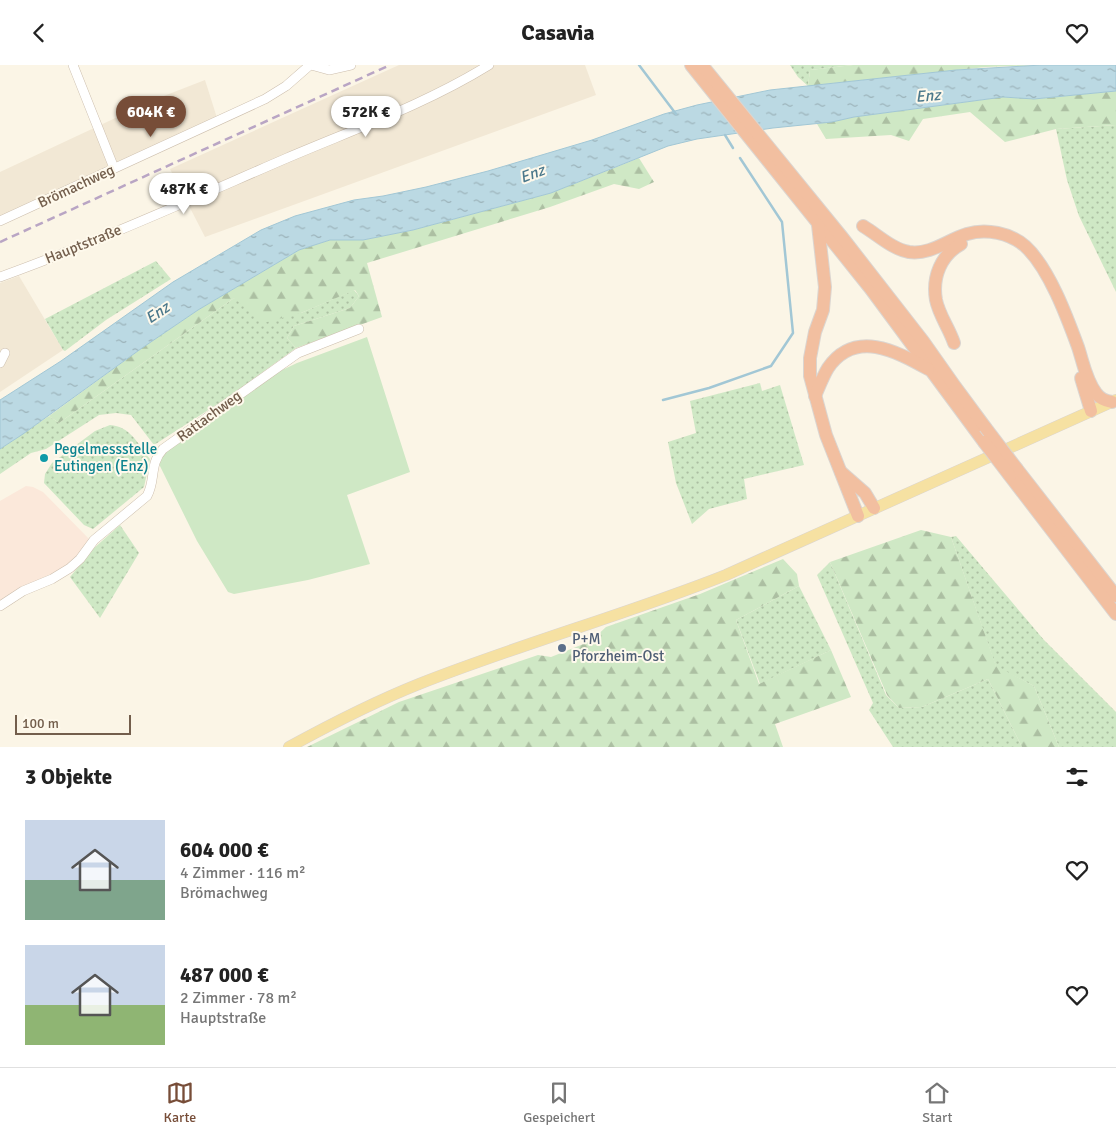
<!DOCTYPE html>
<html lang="de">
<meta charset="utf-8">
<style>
:root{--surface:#fff;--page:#f6f6f6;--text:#222;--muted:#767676;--line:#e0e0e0;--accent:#774d38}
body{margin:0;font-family:Signika,sans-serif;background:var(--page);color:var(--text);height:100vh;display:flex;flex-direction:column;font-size:19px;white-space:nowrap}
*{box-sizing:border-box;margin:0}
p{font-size:16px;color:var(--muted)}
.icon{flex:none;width:28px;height:28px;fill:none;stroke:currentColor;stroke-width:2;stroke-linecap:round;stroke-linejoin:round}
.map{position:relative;height:682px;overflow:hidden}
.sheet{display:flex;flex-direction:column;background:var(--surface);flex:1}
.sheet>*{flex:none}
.scale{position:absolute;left:15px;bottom:12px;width:116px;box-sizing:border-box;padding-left:5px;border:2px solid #735e4c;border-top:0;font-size:14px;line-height:18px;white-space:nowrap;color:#735e4c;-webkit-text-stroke:4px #fef9ec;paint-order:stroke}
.price{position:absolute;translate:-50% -42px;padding:0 11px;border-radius:18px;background:#fff;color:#222;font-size:16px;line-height:32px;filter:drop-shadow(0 1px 2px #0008)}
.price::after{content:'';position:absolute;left:50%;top:30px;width:15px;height:11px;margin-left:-8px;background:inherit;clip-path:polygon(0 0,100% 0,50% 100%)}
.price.selected{background:var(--accent);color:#fff}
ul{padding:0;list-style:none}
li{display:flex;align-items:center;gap:15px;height:125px;padding:0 25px}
li span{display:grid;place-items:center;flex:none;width:140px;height:100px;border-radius:0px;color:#555}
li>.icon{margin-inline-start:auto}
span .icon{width:60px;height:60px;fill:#fffc;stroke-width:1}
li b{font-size:21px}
h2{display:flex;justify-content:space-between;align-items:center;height:60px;padding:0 25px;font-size:21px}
header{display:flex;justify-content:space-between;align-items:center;height:65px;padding:0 25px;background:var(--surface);font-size:22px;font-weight:700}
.dock{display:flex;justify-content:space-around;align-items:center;height:70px;border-top:1px solid var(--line);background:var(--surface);font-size:14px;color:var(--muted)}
.dock a{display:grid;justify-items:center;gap:2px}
.dock .selected{color:var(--accent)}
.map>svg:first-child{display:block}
</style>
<header><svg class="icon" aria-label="back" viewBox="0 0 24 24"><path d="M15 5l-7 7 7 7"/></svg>Casavia<svg class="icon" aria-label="heart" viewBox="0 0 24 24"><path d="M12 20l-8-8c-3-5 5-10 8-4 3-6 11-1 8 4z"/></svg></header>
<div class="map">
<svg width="1116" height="682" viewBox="0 0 1116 682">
<defs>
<pattern id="grass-dots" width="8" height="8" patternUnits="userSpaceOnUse" patternTransform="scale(1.25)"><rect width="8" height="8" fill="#cfe8c5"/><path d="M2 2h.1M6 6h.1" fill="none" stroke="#acbfa2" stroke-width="1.8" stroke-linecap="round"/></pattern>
<pattern id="forest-firs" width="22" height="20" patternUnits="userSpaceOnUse" patternTransform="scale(1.25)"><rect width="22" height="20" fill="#cfe8c5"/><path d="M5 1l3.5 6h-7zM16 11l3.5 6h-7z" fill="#acbfa2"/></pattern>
<pattern id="water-ripples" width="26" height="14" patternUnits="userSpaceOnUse" patternTransform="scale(1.25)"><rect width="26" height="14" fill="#bbd9e3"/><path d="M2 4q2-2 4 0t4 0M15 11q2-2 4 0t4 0" fill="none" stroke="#9cb3ba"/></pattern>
</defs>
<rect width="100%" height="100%" fill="#fbf5e6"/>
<g fill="#f2e8d5">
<path d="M 399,0 L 585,0 L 596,30 L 205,172 L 170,104 Z"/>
<path d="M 205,15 L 218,56 L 0,156 L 0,107 L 156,34 Z"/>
<path d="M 19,211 L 63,285 L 0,327 L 0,218 Z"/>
</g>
<path fill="#fbe8da" d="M 26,421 L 33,422 L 43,427 L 89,474 L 78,490 L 63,504 L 42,513 L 9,530 L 0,537 L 0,436 Z"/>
<g fill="url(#grass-dots)">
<path d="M 790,0 L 853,0 L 810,5 L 808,21 L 798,12 Z"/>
<path d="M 1116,60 L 1116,227 L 1079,151 L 1067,115 L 1056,64 Z"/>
<path d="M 156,196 L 171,214 L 106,255 L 65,286 L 63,285 L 45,254 Z"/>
<path d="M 354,225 L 359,231 L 350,243 L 294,261 L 287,273 L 296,283 L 230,331 L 154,380 L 131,350 L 116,348 L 99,350 L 46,384 L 31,388 L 0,409 L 0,384 L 49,351 L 59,358 L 234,233 L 301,248 Z"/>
<path d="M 760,318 L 762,326 L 780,320 L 804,400 L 744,414 L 747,434 L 709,444 L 692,459 L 676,418 L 668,377 L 696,368 L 690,336 Z"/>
<path d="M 110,360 C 130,361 138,379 150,394 L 144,422 L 93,464 L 84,460 L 44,418 L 45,409 L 52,398 L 95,366 Z"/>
<path d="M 120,460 L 139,488 L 100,553 L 70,512 L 93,484 Z"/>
<path d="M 956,471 L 1044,575 L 1116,647 L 1116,682 L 1059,682 L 1034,621 L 996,602 L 951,472 Z"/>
<path d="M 830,497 L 886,630 L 899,643 L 922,642 L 988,614 L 1022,682 L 893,682 L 869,645 L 873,638 L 817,510 Z"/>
<path d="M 799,521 L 831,585 L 760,619 L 736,555 Z"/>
</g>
<g fill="url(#forest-firs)">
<path d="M 853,0 L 1042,0 L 986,2 L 808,21 L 810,5 Z"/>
<path d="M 1116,26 L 1116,60 L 1056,64 L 1005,77 L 970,47 L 923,54 L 909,76 L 891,70 L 826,74 L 817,59 L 854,52 L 1003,32 L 1034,34 Z"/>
<path d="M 639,93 L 654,117 L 639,124 L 614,119 L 550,142 L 367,198 L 382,252 L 296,283 L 287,273 L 294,261 L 350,243 L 359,231 L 355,225 L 301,248 L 263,258 L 234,233 L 59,358 L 49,351 L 142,283 L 198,245 L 299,185 L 330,175 L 363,175 L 413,165 L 458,153 L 551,128 Z"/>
<path d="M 921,465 L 951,472 L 996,601 L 1034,621 L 1059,682 L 1022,682 L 988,614 L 922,642 L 899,643 L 887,630 L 830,497 Z"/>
<path d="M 783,494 L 797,509 L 799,521 L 736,555 L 759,619 L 831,585 L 851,632 L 775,659 L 783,682 L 307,682 L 399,637 L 538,590 L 551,592 L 591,576 L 606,562 L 700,529 Z"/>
</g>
<path fill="#cfe8c5" d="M 367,272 L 410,407 L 347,430 L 370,499 L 308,515 L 234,529 L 228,527 L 197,476 L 156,393 L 257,317 L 297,298 Z"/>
<path fill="url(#water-ripples)" stroke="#a2c7d5" d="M 1042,0 L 1116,0 L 1116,26 L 1034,34 L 1003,32 L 854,52 L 832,57 L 773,63 L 697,74 L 668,81 L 551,128 L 413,165 L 363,175 L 330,175 L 299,185 L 198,245 L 142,283 L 23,369 L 0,384 L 0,335 L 61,296 L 173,217 L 261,165 L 295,151 L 354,135 L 383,131 L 426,122 L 488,106 L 592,75 L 664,49 L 697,40 L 770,25 L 956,5 Z"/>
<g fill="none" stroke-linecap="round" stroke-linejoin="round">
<g stroke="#a2c7d5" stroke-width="2.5">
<path d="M 639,0 L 676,49"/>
<path d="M 725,70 L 733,83"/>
<path d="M 663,335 L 709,323 L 771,301 L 793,268 L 782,157 L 740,93"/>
</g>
<g stroke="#ccbead" stroke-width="10">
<g id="minor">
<path d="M 73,0 L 114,103"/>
<path d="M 311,0 L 329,5 L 351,0"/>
<path d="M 0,156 L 265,34 L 286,21 L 310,0"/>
<path d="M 0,212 C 97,177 192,134 287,93 C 355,64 426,39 489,0"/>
<path d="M 0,298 L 5,288"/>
<path d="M 0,541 L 23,526 L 52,514 L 70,503 L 80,494 L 94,475 L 147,431 C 156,415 149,399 163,384 L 298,288 L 359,264"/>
</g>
</g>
<g stroke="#dbd5d0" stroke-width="12">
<path id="major" d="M 289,682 C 331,659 374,637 419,619 C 520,579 625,550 726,510 L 1116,335"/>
</g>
<g stroke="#dbd5d0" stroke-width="14">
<g id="highway">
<path d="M 691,0 L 870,223 L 984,377"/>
<path d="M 702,0 L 842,172 L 923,276 L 954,320 L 985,362"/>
<path d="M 818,160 L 825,222 L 823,245 L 815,267 L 810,293 L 810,311 L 826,370 L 858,451"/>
<path d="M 863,161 C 878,170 892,184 909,187 C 931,190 947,175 967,169 C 986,163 1010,168 1025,181 C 1049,203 1067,252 1078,282 C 1083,297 1086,315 1096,328 C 1100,334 1105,336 1112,337"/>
<path d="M 954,278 C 949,263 939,250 936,235 C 932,212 941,190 961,179"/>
<path d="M 1081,313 L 1091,346"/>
<path d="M 815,331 C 819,322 823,311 828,303 C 855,264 896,286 928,304"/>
<path d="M 1017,404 L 1116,531"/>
<path d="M 841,407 L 865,428 L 874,443"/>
<path d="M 1010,411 L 1116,549"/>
</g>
</g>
<use href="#minor" stroke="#fff" stroke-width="9"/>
<use href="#major" stroke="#f6e1a2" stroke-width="11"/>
<use href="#highway" stroke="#f2bfa0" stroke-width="12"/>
<path stroke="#b9a5c4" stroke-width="2.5" stroke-dasharray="8 5" stroke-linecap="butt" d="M 0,177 L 390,0"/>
<g stroke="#dbd5d0" stroke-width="14" stroke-linecap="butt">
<g id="highway-bridge">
<path d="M 985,362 L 1017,404"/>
<path d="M 984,377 L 1010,411"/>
</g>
</g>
<use href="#highway-bridge" stroke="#f2bfa0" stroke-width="12"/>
</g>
<circle fill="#0f9aa8" stroke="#fef9ec" stroke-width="2" cx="44" cy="393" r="5"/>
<circle fill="#5c6f8a" stroke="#fef9ec" stroke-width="2" cx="562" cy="583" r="5"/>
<g text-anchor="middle" stroke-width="4" stroke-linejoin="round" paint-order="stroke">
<g font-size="15" fill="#735e4c" stroke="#fef9ec">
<text transform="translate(76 121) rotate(-25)" y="5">Brömachweg</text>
<text transform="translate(83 179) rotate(-22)" y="5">Hauptstraße</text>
<text transform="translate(209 351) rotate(-36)" y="5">Rattachweg</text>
</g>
<g font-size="15" fill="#0d838f" stroke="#fef9ec" text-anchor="start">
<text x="54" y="389">Pegelmessstelle<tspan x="54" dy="17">Eutingen (Enz)</tspan></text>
</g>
<g font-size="15" fill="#4e5e75" stroke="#fef9ec" text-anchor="start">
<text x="572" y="579">P+M<tspan x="572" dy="17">Pforzheim-Ost</tspan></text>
</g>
<g font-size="16" font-style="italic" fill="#4b788b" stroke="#fef9ec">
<text transform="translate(928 30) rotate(-5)" y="6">Enz</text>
<text transform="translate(532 108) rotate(-20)" y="6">Enz</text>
<text transform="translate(157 247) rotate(-34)" y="6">Enz</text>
</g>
</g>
</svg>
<div class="scale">100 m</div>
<b class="price selected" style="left:151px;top:73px">604K €</b>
<b class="price" style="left:366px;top:73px">572K €</b>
<b class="price" style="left:184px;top:150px">487K €</b>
</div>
<section class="sheet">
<h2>3 Objekte<svg class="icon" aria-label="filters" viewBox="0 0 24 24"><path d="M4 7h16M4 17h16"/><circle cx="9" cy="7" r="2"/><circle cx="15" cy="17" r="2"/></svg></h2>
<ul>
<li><span style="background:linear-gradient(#c9d6e8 60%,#7fa58c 0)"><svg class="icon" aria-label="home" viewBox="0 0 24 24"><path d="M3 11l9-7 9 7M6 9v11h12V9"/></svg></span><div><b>604 000 €</b><p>4 Zimmer · 116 m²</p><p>Brömachweg</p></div><svg class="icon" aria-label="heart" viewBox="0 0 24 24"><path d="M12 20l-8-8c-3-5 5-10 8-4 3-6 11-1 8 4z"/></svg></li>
<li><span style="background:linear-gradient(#c9d6e8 60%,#8fb573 0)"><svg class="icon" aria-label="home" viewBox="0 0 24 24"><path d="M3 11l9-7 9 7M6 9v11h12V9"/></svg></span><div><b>487 000 €</b><p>2 Zimmer · 78 m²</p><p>Hauptstraße</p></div><svg class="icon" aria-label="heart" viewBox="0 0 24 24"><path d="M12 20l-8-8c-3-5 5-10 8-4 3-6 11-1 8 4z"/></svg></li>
</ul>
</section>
<nav class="dock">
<a class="selected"><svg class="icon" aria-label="map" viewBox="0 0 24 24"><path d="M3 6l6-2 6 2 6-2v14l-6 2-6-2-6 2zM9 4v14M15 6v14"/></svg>Karte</a>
<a><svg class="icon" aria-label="saved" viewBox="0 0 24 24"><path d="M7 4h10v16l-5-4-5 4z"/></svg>Gespeichert</a>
<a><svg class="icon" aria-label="home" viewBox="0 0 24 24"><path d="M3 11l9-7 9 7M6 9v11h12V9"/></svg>Start</a>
</nav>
